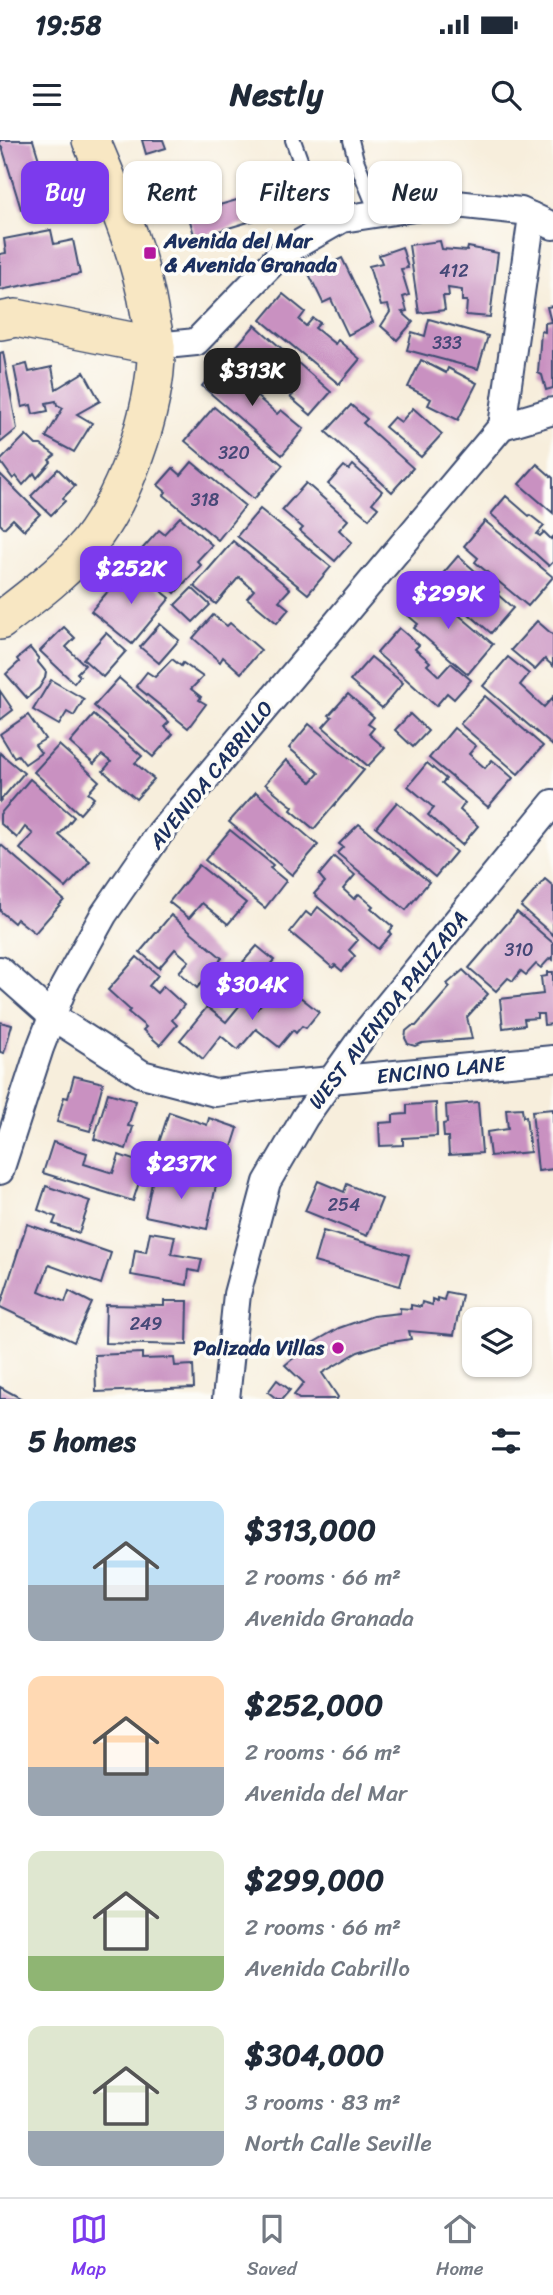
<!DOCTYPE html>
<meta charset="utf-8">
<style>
:root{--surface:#fff;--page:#f2f2f3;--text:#1f2937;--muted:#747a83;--line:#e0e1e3;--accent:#7c3aed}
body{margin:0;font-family:Sriracha,sans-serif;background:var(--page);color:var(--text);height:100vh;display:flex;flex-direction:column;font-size:26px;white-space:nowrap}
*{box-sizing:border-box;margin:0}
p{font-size:23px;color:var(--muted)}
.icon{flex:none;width:38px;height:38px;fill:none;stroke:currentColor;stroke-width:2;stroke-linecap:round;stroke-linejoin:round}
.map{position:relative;height:1259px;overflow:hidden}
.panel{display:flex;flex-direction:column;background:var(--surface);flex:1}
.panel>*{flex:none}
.banner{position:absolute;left:21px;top:21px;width:511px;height:63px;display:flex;gap:14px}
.buttons{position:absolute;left:462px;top:1167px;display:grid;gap:14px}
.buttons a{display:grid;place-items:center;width:70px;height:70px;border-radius:14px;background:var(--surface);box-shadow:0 2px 5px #0004;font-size:35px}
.price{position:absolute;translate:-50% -60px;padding:0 16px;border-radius:14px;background:var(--accent);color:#fff;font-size:23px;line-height:46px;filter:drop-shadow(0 2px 4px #0008)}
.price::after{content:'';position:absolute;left:50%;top:42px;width:21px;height:16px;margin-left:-10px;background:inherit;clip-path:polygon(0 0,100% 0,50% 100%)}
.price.on{background:#222;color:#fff}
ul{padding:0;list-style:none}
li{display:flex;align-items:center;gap:21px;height:175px;padding:0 28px}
li span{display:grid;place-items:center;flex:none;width:196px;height:140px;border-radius:14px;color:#555}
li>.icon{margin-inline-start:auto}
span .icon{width:84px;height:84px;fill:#fffc;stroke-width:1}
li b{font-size:30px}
h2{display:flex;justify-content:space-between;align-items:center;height:84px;padding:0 28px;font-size:30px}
.pill{padding:0 24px;border-radius:14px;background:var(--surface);box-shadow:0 2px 5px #0004;font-size:24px;line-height:63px}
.pill.on{background:var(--accent);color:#fff}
.status{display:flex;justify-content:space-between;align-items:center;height:49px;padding:0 35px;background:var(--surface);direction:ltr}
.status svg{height:19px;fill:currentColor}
header{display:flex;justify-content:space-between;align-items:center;height:91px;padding:0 28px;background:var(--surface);font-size:32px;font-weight:700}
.tab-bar{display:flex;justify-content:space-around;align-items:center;height:98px;border-top:2px solid var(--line);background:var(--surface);font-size:19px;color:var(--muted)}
.tab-bar a{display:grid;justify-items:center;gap:4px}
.tab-bar .on{color:var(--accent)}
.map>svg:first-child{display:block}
</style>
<div class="status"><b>19:58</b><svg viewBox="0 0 49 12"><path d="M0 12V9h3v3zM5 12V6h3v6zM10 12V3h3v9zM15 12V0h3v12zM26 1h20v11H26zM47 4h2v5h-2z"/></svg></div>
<header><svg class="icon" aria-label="menu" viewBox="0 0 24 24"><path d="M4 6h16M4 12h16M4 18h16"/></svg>Nestly<svg class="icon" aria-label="search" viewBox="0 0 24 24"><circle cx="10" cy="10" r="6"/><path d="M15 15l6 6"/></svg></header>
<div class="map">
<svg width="553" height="1259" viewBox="0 0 553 1259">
<rect width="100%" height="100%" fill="#fdfcf7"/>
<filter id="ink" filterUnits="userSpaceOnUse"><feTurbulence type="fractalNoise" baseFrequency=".0143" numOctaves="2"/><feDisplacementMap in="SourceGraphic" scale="14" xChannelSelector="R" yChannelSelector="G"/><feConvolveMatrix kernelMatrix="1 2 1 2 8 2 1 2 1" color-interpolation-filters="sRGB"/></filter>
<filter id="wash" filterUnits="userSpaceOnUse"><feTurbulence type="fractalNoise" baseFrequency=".00686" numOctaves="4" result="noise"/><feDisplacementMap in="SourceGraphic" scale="28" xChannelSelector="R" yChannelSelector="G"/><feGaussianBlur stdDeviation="1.57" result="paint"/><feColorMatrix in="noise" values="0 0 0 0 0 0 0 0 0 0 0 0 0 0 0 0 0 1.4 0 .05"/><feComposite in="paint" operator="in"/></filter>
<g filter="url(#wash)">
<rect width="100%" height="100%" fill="#f7eedc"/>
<g id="blocks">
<g fill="#c991c1">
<path d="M 0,0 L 33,0 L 51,59 L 21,69 L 2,7 L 0,8 Z"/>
<path d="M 142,0 L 163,0 L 166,8 L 146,14 Z"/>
<path d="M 265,52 L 272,75 L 195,98 L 188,74 Z"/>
<path d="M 51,90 L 54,104 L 73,100 L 80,134 L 0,150 L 0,114 L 6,113 L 4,99 Z"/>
<path d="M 440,101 L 442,109 L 467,111 L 468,107 L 498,113 L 490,177 L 466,175 L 467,161 L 462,161 L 462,150 L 448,148 L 449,156 L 443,156 L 445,170 L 419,173 L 409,105 Z"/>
<path d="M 402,107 L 408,128 L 401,129 L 409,155 L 403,157 L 407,171 L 402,172 L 413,182 L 397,200 L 381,186 L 390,172 L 388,165 L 381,166 L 369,126 L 382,123 L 379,115 Z"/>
<path d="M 342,118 L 373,182 L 348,195 L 331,159 L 323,163 L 309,134 Z"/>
<path d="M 283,154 L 305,172 L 299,180 L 306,186 L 313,178 L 320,183 L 315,188 L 335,204 L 338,200 L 360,219 L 339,244 L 261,180 Z"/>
<path d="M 553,166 L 553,248 L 546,250 L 542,235 L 538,233 L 541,191 L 545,192 L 545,183 L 551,182 L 547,167 Z"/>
<path d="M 429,179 L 488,196 L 478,229 L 407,210 L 412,192 L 425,196 Z"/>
<path d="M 255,185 L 331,252 L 311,275 L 290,257 L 293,255 L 270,235 L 266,240 L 260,235 L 266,229 L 255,219 L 251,224 L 234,209 Z"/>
<path d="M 3,212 L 17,289 L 0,303 L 0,213 Z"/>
<path d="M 225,219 L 247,237 L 240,245 L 247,250 L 252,245 L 259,251 L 255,255 L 277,274 L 281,270 L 304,289 L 282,315 L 202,246 Z"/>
<path d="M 421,220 L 446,233 L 448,228 L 477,243 L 458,280 L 428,265 L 431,259 L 408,247 Z"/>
<path d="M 27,224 L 29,232 L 52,227 L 56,249 L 84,232 L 100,261 L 77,274 L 92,283 L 74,312 L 46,297 L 63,268 L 57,265 L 56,261 L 46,263 L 48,271 L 33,274 L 31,265 L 22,267 L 14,227 Z"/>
<path d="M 351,265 L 367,279 L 363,283 L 413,328 L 392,352 L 326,292 Z"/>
<path d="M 214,267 L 283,325 L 254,359 L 185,301 Z"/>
<path d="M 413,268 L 442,294 L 421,317 L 385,287 L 394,277 L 401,282 Z"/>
<path d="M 26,295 L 36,305 L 41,305 L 55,315 L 49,320 L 51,322 L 37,338 L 34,333 L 23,345 L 16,336 L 13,339 L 0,321 Z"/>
<path d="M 192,322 L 245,366 L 218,400 L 164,355 L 166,352 L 158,345 L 173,328 L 181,335 Z"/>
<path d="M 537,324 L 553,338 L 553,373 L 519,344 Z"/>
<path d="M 353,325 L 382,351 L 372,363 L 378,368 L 369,379 L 328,344 L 344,326 L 349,330 Z"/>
<path d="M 58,329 L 75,346 L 63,358 L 65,361 L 51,375 L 31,356 Z"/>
<path d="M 0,334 L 40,374 L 24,390 L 13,379 L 4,388 L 0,384 Z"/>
<path d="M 306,343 L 348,380 L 339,390 L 352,402 L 335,421 L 300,391 L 303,388 L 282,370 Z"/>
<path d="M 506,356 L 529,376 L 530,375 L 544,386 L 537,394 L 540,396 L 544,392 L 551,399 L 553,397 L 553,422 L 549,426 L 491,374 Z"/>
<path d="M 260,369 L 331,427 L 308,454 L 237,396 Z"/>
<path d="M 180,377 L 212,405 L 197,421 L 201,425 L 175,453 L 135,417 L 159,390 L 164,394 Z"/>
<path d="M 485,381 L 553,437 L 528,466 L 475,422 L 478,418 L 464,406 Z"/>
<path d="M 233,401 L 290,449 L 279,461 L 289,469 L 277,483 L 247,458 L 254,450 L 239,437 L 216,464 L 194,446 Z"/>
<path d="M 458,416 L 499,452 L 497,454 L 513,468 L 491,493 L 434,444 Z"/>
<path d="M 134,429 L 170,458 L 132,504 L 91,471 L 116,442 L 121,446 Z"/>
<path d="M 192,448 L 210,465 L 193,482 L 175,465 Z"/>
<path d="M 427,448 L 493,504 L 468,534 L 414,488 L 418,484 L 405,473 Z"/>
<path d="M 213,475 L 227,486 L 230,483 L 261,510 L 241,533 L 223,517 L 220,522 L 193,498 Z"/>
<path d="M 537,481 L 553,495 L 553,526 L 545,519 L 535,530 L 511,510 Z"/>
<path d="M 160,484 L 179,500 L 159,523 L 140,507 Z"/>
<path d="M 64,487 L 75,498 L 66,507 L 85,525 L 77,533 L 80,536 L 74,543 L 40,511 Z"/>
<path d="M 399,488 L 419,505 L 415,509 L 430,522 L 427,525 L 439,536 L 451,523 L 471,540 L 454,559 L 447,553 L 436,566 L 377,513 Z"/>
<path d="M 106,493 L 126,511 L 103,537 L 83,519 Z"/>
<path d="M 30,508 L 39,519 L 37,521 L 46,532 L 45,538 L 39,548 L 27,558 L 6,534 L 19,522 L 17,519 Z"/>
<path d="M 371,517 L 403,543 L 382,568 L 350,541 Z"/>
<path d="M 508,517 L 529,534 L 520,545 L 544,567 L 553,557 L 553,606 L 483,546 Z"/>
<path d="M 172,519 L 181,526 L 183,523 L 203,537 L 191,549 L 201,557 L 199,560 L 206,564 L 188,588 L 136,546 L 147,532 L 155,537 Z"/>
<path d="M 119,538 L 169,582 L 164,587 L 173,594 L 153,617 L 94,566 Z"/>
<path d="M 51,540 L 84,559 L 74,576 L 67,572 L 59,585 L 33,570 Z"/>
<path d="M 0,551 L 13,570 L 0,580 Z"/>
<path d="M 348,554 L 374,577 L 368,584 L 374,588 L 369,594 L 385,608 L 368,626 L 323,587 L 332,577 L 329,575 Z"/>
<path d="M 485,556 L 543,606 L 518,634 L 460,584 Z"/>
<path d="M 410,574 L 428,591 L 413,607 L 395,590 Z"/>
<path d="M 28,575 L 45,599 L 35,605 L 41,613 L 25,624 L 18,615 L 14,617 L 0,594 Z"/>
<path d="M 94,575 L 142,616 L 135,623 L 154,639 L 136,659 L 103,631 L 111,622 L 102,615 L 94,624 L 70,603 Z"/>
<path d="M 309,584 L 364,630 L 314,689 L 291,670 L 293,667 L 265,644 L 286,620 L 311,642 L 319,633 L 289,608 Z"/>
<path d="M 454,588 L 476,606 L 469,614 L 485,628 L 492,620 L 513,638 L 488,667 L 429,618 Z"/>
<path d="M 59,605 L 99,641 L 88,653 L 94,658 L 80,674 L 34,632 Z"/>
<path d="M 0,613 L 24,633 L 0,661 Z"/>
<path d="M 427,623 L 446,639 L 442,643 L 465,663 L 460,670 L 478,686 L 462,705 L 428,675 L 434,668 L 408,646 Z"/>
<path d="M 30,639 L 74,677 L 59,695 L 90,721 L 66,748 L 20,709 L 33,694 L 25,687 L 17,698 L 0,683 L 0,674 Z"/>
<path d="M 256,652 L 318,705 L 292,735 L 229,682 Z"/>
<path d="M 397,662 L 456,712 L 435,737 L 376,687 Z"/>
<path d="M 359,684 L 429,742 L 406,770 L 337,713 L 343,707 L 339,704 Z"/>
<path d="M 230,690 L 273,725 L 270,728 L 286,741 L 265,768 L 205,720 Z"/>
<path d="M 0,704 L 64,760 L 35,793 L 17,779 L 14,783 L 0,771 Z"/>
<path d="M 334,717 L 355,735 L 343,749 L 354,759 L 359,754 L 373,766 L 371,768 L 393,787 L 389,792 L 391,794 L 378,809 L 314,754 L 325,742 L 319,735 Z"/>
<path d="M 199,725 L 246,763 L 228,784 L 202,763 L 189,778 L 169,762 Z"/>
<path d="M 545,739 L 553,746 L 553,795 L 521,767 Z"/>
<path d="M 318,767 L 358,800 L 349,810 L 355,816 L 342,831 L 335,825 L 333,828 L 290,792 L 306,772 L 311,776 Z"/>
<path d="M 517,772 L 553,803 L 553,820 L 550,818 L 541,828 L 536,824 L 526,835 L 521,831 L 513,841 L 508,838 L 496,851 L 469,828 Z"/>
<path d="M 171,775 L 222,818 L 197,848 L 179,832 L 189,821 L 175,809 L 159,828 L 140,812 Z"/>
<path d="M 257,806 L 274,820 L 260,836 L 243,822 Z"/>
<path d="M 137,817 L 158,835 L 149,846 L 157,853 L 163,846 L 184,865 L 172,880 L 177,885 L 160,905 L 143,890 L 146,887 L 128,872 L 130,870 L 108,850 Z"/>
<path d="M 247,829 L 257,849 L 235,861 L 225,841 Z"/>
<path d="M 463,830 L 488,854 L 467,877 L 472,899 L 422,903 L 415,906 L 408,904 L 405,898 L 406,891 L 412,886 L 416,886 L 450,847 L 447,844 Z"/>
<path d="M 547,832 L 553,832 L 553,884 L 544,885 L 543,874 L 537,874 L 537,878 L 524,879 L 525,885 L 503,888 L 500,859 L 543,854 L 541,837 L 547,836 Z"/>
<path d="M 280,841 L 319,872 L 306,888 L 302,886 L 296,893 L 293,890 L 279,907 L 256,889 L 238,910 L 221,896 L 203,919 L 180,900 L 207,867 L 226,882 L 245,859 L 257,869 Z"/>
<path d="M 0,882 L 12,885 L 4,913 L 0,912 Z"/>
<path d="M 74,936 L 103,943 L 90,991 L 57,982 L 64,957 L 68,958 Z"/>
<path d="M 108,953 L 136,961 L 128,986 L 133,987 L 126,1009 L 94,999 Z"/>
<path d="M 478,962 L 482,1013 L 449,1015 L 448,997 L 444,997 L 443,984 L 447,983 L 446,965 Z"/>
<path d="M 436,963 L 437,996 L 403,998 L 403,1005 L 380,1006 L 379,983 L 393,982 L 393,975 L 407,974 L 407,965 Z"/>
<path d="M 522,968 L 523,977 L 526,976 L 530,1012 L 490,1016 L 487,992 L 508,989 L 506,969 Z"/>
<path d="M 553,969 L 553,1029 L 538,1031 L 532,971 Z"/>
<path d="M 169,972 L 207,985 L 209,978 L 238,988 L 230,1013 L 206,1005 L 202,1017 L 174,1007 L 168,1023 L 154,1018 Z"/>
<path d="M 53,1002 L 87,1013 L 84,1024 L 113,1033 L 119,1015 L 145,1024 L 133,1061 L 43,1033 Z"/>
<path d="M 154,1033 L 216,1045 L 207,1089 L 145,1076 Z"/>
<path d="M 318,1041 L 344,1052 L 347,1044 L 382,1059 L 367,1096 L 305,1071 Z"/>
<path d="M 46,1046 L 90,1061 L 79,1093 L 53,1084 L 56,1077 L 38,1070 Z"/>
<path d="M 27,1084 L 111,1113 L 101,1144 L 49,1125 L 39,1151 L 65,1162 L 69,1151 L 92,1163 L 74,1202 L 0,1167 Z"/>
<path d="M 323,1091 L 409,1115 L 400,1146 L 314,1122 Z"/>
<path d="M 150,1092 L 175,1096 L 171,1114 L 202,1119 L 199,1132 L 189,1130 L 187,1145 L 131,1135 L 135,1110 L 146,1112 Z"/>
<path d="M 446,1152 L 462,1155 L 454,1195 L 409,1191 L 411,1199 L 386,1203 L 358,1212 L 322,1233 L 338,1257 L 337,1259 L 299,1259 L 294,1255 L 304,1243 L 285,1225 L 311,1204 L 339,1188 L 373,1176 L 400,1173 L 400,1168 L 411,1169 L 411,1165 L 421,1167 L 422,1162 L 432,1165 L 432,1159 L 437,1161 L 437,1158 L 444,1160 Z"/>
<path d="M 164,1161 L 188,1161 L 187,1205 L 105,1203 L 106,1165 L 164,1166 Z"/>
<path d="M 142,1213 L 142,1219 L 174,1218 L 175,1226 L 193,1225 L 194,1248 L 96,1252 L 95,1215 Z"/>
<path d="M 277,1240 L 290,1250 L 282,1259 L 277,1259 L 268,1252 Z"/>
<path d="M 0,1247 L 22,1259 L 0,1259 Z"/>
</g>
</g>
</g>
<g filter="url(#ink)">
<use href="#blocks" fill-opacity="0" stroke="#3c4c71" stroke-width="2"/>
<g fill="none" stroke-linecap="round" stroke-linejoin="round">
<g stroke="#3c4c71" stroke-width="18">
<g id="lane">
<path d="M 293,0 L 313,56 L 329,87"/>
<path d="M 351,0 L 356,20 L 378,74"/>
</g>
</g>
<g stroke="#3c4c71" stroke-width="30">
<g id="street">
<path d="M 156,206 L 196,202 L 281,114 L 342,79 L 447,63 L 521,71 L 553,86"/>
<path d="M 502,286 L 553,271"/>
<path d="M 0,830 L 53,877 L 142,934 L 215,953 L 268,946 L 553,919"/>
<path d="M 0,1031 L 40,908 L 64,846 L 104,774 L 160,693 L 502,286 L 532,76"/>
<path d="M 226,1259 L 237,1154 L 267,1042 L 305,977 L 365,893 L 553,663"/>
</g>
</g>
<g stroke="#3c4c71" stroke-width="40">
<g id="secondary">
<path d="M 0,181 L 16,178 L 156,206"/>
<path d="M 0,481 C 28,459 57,438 81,412 C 122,368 158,267 156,207 C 155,196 152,185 150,175 C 140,113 115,58 91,0"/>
</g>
</g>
<use href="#lane" stroke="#fff" stroke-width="14"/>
<use href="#street" stroke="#fff" stroke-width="26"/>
<use href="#secondary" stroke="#f8e7c3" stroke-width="37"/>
</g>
</g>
<g fill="#b5179e" stroke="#fdfcf7" stroke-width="2.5">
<rect x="143" y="106" width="14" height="14" rx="3.5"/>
<circle cx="338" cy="1208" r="7"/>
</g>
<g text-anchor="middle" stroke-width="7" stroke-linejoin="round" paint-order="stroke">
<g font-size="18" fill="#464877">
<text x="454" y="137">412</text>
<text x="447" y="209">333</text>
<text x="234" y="319">320</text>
<text x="205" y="366">318</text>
<text x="519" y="816">310</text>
<text x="344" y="1071">254</text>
<text x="146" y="1190">249</text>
</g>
<g font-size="21" font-weight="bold" fill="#1b2f5e" stroke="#fdfcf7" text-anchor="start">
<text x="164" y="108">Avenida del Mar<tspan x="164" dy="24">&amp; Avenida Granada</tspan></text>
<text x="324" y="1215" text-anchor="end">Palizada Villas</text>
</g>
<g font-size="21" fill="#1b2f5e" stroke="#fdfcf7">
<text transform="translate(211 635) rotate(-51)" y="7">AVENIDA CABRILLO</text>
<text transform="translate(388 870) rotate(-52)" y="7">WEST AVENIDA PALIZADA</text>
<text transform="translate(441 930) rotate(-6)" y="7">ENCINO LANE</text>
</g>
</g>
</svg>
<div class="buttons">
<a><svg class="icon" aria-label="layers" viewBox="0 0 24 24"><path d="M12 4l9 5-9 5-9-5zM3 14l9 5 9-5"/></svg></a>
</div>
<b class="price on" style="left:252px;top:268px">$313K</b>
<b class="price" style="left:131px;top:466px">$252K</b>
<b class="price" style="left:448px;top:491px">$299K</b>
<b class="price" style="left:252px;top:882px">$304K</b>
<b class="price" style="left:181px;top:1061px">$237K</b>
<div class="banner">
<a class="pill on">Buy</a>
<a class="pill">Rent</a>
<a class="pill">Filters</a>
<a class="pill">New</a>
</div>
</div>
<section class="panel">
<h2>5 homes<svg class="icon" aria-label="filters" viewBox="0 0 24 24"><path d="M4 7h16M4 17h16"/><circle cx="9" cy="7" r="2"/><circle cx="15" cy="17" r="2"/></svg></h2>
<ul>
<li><span style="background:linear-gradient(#bfe0f5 60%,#9aa5b1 0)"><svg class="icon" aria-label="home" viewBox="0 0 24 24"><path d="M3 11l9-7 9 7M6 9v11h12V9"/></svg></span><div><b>$313,000</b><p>2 rooms · 66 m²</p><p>Avenida Granada</p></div></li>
<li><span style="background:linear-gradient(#ffd9b3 65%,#9aa5b1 0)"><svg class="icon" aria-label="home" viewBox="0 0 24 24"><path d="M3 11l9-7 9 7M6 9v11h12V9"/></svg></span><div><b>$252,000</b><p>2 rooms · 66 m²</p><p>Avenida del Mar</p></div></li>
<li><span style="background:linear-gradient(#dfe7d0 75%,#8fb573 0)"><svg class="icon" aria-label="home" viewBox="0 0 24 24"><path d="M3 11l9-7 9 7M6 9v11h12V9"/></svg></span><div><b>$299,000</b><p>2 rooms · 66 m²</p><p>Avenida Cabrillo</p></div></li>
<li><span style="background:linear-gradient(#dfe7d0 75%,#9aa5b1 0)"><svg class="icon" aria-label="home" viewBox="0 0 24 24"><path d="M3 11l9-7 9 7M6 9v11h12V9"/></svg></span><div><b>$304,000</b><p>3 rooms · 83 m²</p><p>North Calle Seville</p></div></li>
</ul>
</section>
<nav class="tab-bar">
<a class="on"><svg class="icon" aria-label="map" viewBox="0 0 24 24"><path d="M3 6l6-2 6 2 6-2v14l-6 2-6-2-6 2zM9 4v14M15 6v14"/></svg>Map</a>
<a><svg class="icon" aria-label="saved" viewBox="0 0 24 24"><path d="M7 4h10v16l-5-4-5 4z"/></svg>Saved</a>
<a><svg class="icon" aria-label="home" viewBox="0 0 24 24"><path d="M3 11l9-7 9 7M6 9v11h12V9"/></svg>Home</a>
</nav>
